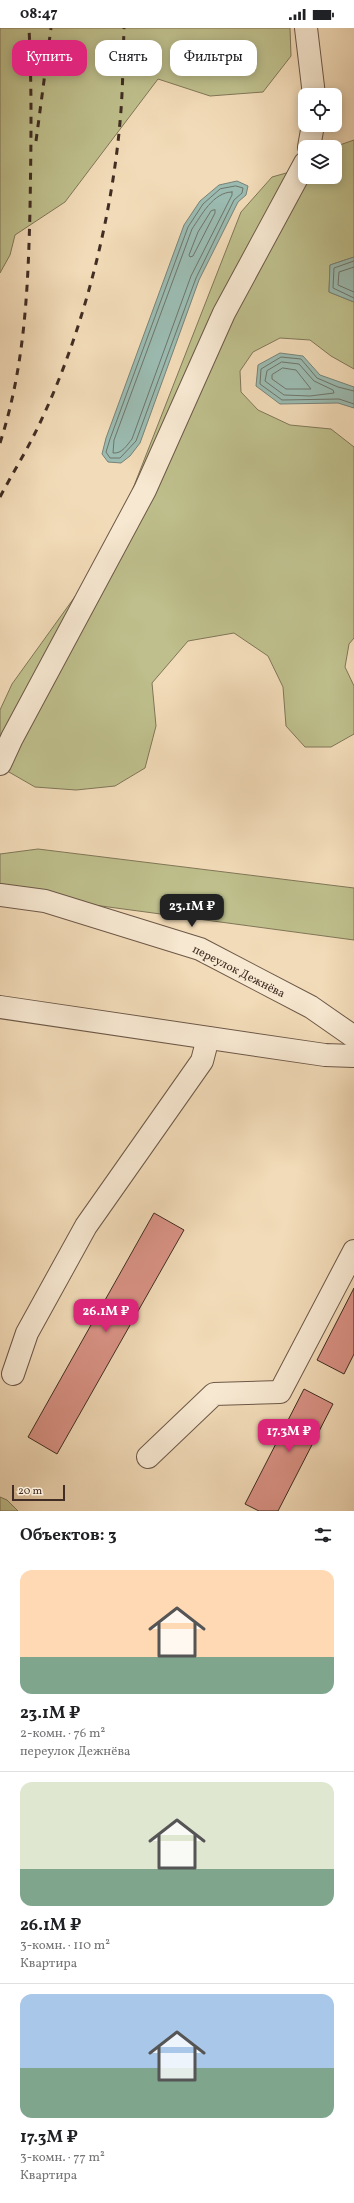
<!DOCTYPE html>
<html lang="ru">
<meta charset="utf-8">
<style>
:root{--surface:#fff;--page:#f6f6f6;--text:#202124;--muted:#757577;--line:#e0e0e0;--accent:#db2777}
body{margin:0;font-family:Vollkorn,serif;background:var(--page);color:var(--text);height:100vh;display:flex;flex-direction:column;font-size:15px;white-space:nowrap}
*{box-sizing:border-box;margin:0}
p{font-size:13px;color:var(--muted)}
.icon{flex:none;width:22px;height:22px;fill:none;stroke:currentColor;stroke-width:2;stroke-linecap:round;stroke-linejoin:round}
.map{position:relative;height:1483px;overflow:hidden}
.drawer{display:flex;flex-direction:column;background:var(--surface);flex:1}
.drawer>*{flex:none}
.hud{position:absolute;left:12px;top:12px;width:330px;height:36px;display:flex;gap:8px}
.controls{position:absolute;left:298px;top:60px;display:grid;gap:8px}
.controls a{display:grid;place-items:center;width:44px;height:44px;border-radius:8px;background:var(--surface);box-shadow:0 2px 10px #0003;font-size:20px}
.scale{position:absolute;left:12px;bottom:10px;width:53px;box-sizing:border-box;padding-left:4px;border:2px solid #412d23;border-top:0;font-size:11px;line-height:14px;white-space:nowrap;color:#412d23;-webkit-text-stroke:3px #f7e8d1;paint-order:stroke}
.price{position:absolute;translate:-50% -34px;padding:0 9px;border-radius:8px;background:var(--accent);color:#fff;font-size:13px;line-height:26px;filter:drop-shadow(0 1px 2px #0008)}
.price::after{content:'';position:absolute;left:50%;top:24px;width:12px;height:9px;margin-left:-6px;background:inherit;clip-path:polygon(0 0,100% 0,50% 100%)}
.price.on{background:#222;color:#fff}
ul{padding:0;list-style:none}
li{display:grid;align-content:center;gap:8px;height:212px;padding:0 20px}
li+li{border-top:1px solid var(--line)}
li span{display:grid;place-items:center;height:124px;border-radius:12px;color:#555}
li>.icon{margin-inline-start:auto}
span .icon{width:72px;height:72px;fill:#fffc;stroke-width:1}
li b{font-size:17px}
h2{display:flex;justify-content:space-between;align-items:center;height:48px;padding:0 20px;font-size:17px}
.chip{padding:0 14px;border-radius:12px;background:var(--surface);box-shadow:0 2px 10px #0003;font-size:14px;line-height:36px}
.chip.on{background:var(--accent);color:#fff}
.status{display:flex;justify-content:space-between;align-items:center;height:28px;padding:0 20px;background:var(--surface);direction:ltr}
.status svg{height:11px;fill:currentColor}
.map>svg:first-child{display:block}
</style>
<div class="status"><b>08:47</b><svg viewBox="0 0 49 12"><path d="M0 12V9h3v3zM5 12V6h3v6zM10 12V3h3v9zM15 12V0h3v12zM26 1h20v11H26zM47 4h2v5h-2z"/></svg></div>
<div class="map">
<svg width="354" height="1483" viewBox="0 0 354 1483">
<rect width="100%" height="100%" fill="#f2dbb8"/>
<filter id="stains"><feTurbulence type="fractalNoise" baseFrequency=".005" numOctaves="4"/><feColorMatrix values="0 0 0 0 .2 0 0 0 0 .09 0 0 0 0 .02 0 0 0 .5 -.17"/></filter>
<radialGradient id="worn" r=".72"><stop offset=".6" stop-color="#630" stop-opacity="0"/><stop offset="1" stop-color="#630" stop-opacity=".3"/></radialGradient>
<g fill="#bebf8c" stroke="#807658">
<path d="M 0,0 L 290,0 L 291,28 L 263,64 L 210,68 L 158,51 L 65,174 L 15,207 L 10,227 L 0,245 Z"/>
<path d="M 354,112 L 354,229 L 330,237 L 329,264 L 354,274 L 354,341 L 331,328 L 310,312 L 280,310 L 253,324 L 240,343 L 241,364 L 258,382 L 290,397 L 331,401 L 354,419 L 354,610 L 349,616 L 345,639 L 354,658 L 354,706 L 331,719 L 305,719 L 286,698 L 283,659 L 268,628 L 234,605 L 188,613 L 152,655 L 156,698 L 145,740 L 115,758 L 76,762 L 35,759 L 2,740 L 0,729 L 0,682 L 12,656 L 97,538 L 123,486 L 241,184 L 272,149 L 304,140 L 305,149 L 335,149 L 334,119 Z"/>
<path d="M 38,821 L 354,860 L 354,912 L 12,866 L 0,858 L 0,826 Z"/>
<path d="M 0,1469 L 7,1472 L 18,1483 L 0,1483 Z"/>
</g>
<g fill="#9bbbb1" stroke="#778278">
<path d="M 237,153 L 248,158 L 246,167 L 238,174 L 199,252 L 140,415 L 130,428 L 121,435 L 108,434 L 102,426 L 106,410 L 184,197 L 200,173 L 219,157 Z"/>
<path d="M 354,229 L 354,274 L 329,264 L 330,237 Z"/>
<path d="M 280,325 L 303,328 L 320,347 L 354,359 L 354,380 L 338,375 L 280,376 L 256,358 L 258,337 Z"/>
</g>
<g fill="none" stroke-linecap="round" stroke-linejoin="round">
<g stroke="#6e746a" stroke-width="1">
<path d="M 236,158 L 243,160 L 242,165 L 234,172 L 196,250 L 136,413 L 120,430 L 110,430 L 106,424 L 110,411 L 188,199 L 203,176 L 220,161 Z"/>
<path d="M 232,164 L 232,167 L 191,248 L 132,411 C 127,417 122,426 113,425 L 114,412 L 192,201 C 201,188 213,164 232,164 Z"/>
<path d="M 215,182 L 215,185 L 193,228 L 190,229 L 189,227 L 198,204 L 211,183 Z"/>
<path d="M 354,233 L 334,240 L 333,260 L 354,270"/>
<path d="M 354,239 L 339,244 L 338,257 L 354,264"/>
<path d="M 282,334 L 299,336 L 314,353 L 333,362 L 334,365 L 310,368 L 284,367 L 265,353 L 267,343 Z"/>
<path d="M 283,340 L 296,342 L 311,361 L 286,361 L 272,351 L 272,347 Z"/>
<path d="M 354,363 L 338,359 L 317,350 L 301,331 L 281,329 L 261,341 L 260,356 L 282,372 L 339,371 L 354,376"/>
</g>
</g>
<g fill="#d99285" stroke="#412d23">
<path d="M 154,1185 L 184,1202 L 57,1426 L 28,1409 Z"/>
<path d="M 354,1260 L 354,1326 L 344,1346 L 317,1332 Z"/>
<path d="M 304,1361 L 333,1376 L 278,1483 L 259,1483 L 245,1476 Z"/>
</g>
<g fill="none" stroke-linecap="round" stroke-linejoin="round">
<g stroke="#6d5848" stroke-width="24">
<g id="minor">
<path d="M 306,0 L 314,67"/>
<path d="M 309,119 L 313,97"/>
<path d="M 0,736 L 12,710 L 145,462 L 224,285 L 305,135"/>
<path d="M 0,867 L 45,873 L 200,921 L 311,979 L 354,1009"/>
<path d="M 0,979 L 325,1027 L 354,1028"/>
<path d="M 13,1346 L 27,1305 L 86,1198 L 202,1033 L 208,1010"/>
<path d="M 148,1429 L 214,1366 L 280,1364 L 354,1223"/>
</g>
</g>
<use href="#minor" stroke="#f7e8d1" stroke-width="22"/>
<g stroke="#412d23" stroke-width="3" stroke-dasharray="7 7" stroke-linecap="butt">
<path d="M 36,113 L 51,0"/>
<path d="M 0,415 C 25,338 28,261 30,182 C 31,121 32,61 29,0"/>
<path d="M 0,469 C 10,450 21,432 31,413 C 79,320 111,198 120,94 C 123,63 123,31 124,0"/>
</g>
</g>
<g text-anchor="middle" stroke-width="4" stroke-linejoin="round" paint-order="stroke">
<g font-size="12" fill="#412d23" stroke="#f7e8d1">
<text transform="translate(239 943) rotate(27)" y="4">переулок Дежнёва</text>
</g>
</g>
<rect width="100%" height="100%" filter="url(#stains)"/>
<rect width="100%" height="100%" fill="url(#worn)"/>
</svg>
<div class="controls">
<a><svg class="icon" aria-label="locate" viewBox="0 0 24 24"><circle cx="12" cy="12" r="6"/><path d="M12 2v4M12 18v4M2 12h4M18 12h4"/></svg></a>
<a><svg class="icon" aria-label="layers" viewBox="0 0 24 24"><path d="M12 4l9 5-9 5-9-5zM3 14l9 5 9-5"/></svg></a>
</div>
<div class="scale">20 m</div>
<b class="price on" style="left:192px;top:900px">23.1M ₽</b>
<b class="price" style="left:106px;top:1305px">26.1M ₽</b>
<b class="price" style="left:289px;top:1425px">17.3M ₽</b>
<div class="hud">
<a class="chip on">Купить</a>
<a class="chip">Снять</a>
<a class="chip">Фильтры</a>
</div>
</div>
<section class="drawer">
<h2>Объектов: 3<svg class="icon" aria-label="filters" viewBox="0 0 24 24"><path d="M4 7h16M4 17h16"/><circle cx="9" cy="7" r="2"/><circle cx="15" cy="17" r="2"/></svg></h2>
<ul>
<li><span style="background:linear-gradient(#ffd9b3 70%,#7fa58c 0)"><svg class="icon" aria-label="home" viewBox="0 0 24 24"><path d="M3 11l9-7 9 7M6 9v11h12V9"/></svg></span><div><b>23.1M ₽</b><p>2-комн. · 76 m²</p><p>переулок Дежнёва</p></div></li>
<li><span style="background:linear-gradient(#dfe7d0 70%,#7fa58c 0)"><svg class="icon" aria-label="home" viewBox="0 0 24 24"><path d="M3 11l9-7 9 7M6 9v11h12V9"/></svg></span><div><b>26.1M ₽</b><p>3-комн. · 110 m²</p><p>Квартира</p></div></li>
<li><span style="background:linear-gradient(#a9c7e8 60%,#7fa58c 0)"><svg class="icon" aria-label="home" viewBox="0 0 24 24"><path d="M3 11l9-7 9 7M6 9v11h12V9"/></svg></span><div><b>17.3M ₽</b><p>3-комн. · 77 m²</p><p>Квартира</p></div></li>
</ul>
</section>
